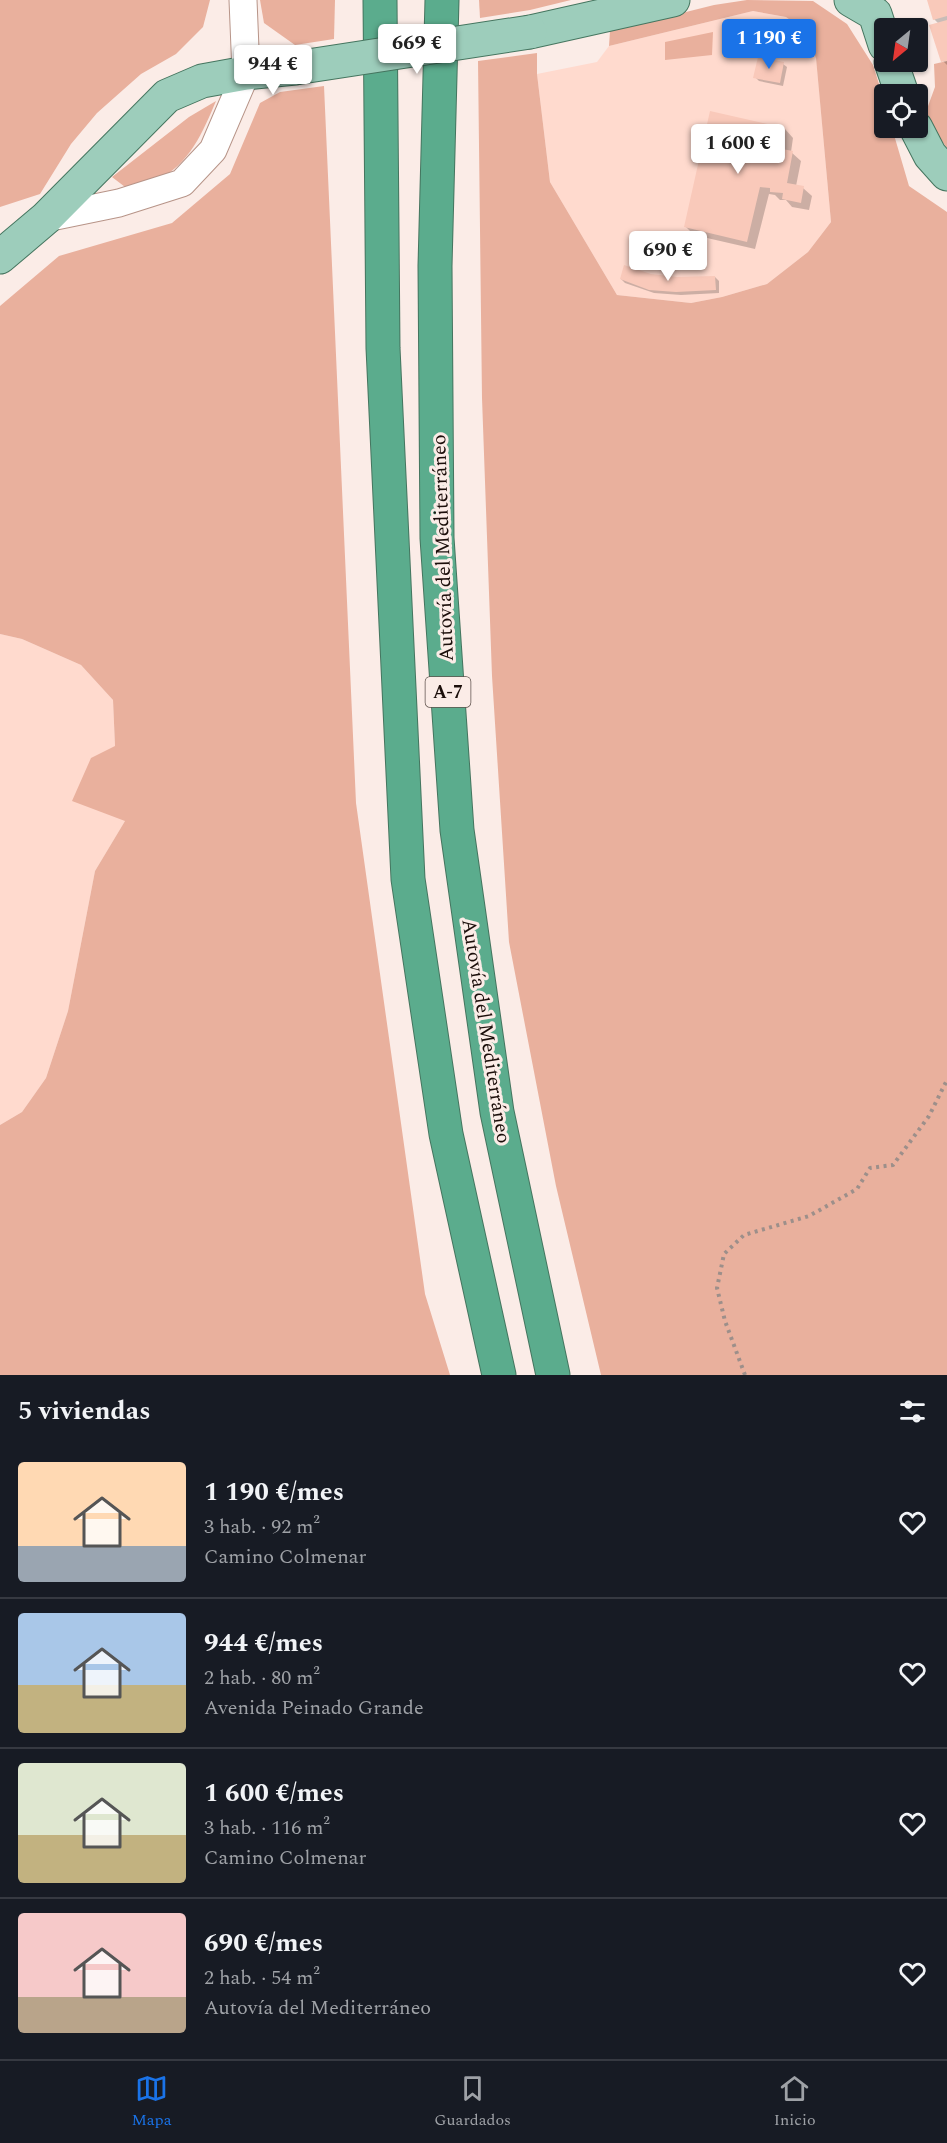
<!DOCTYPE html>
<html lang="es">
<meta charset="utf-8">
<style>
:root{--surface:#171b24;--page:#20242c;--text:#f1f3f6;--muted:#9ea1a6;--line:#363941;--accent:#1a73e8}
body{margin:0;font-family:Spectral,serif;background:var(--page);color:var(--text);height:100vh;display:flex;flex-direction:column;font-size:22px;white-space:nowrap}
*{box-sizing:border-box;margin:0}
p{font-size:20px;color:var(--muted)}
.icon{flex:none;width:33px;height:33px;fill:none;stroke:currentColor;stroke-width:2;stroke-linecap:round;stroke-linejoin:round}
.map{position:relative;height:1375px;overflow:hidden}
.drawer{display:flex;flex-direction:column;background:var(--surface);flex:1}
.drawer>*{flex:none}
.needle{width:39px;rotate:209deg}
.buttons{position:absolute;left:874px;top:18px;display:grid;gap:12px}
.buttons a{display:grid;place-items:center;width:54px;height:54px;border-radius:6px;background:var(--surface);box-shadow:0 2px 4px #0004;font-size:30px}
.price{position:absolute;translate:-50% -51px;padding:0 14px;border-radius:6px;background:#fff;color:#222;font-size:20px;line-height:39px;filter:drop-shadow(0 2px 3px #0008)}
.price::after{content:'';position:absolute;left:50%;top:36px;width:18px;height:14px;margin-left:-9px;background:inherit;clip-path:polygon(0 0,100% 0,50% 100%)}
.price.active{background:var(--accent);color:#fff}
ul{padding:0;list-style:none}
li{display:flex;align-items:center;gap:18px;height:150px;padding:0 18px}
li+li{border-top:2px solid var(--line)}
li span{display:grid;place-items:center;flex:none;width:168px;height:120px;border-radius:6px;color:#555}
li>.icon{margin-inline-start:auto}
span .icon{width:72px;height:72px;fill:#fffc;stroke-width:1}
li b{font-size:26px}
h2{display:flex;justify-content:space-between;align-items:center;height:72px;padding:0 18px;font-size:26px}
.dock{display:flex;justify-content:space-around;align-items:center;height:84px;border-top:2px solid var(--line);background:var(--surface);font-size:16px;color:var(--muted)}
.dock a{display:grid;justify-items:center;gap:3px}
.dock .active{color:var(--accent)}
.map>svg:first-child{display:block}
</style>
<div class="map">
<svg width="947" height="1375" viewBox="0 0 947 1375">
<rect width="100%" height="100%" fill="#fbece7"/>
<g fill="#ffdace">
<path d="M 753,11 L 786,17 L 805,31 L 816,57 L 831,222 L 808,252 L 767,284 L 722,297 L 691,303 L 617,295 L 550,182 L 537,74 L 597,62 L 609,46 Z"/>
<path d="M 0,634 L 22,639 L 81,665 L 113,700 L 115,746 L 125,821 L 95,871 L 68,1011 L 46,1078 L 22,1112 L 0,1125 Z"/>
</g>
<g fill="#e9b09d">
<path d="M 0,0 L 210,0 L 203,27 L 176,54 L 141,74 L 97,113 L 71,144 L 40,194 L 0,207 Z"/>
<path d="M 260,0 L 335,0 L 334,39 L 295,45 L 264,23 Z"/>
<path d="M 479,0 L 571,0 L 530,10 L 480,18 Z"/>
<path d="M 747,0 L 813,1 L 847,24 L 873,65 L 885,103 L 885,128 L 892,128 L 909,186 L 947,212 L 947,1375 L 601,1375 L 556,1186 L 509,942 L 492,676 L 482,398 L 478,61 L 537,53 L 537,74 L 550,182 L 617,295 L 691,303 L 722,297 L 767,284 L 808,252 L 831,222 L 816,58 L 805,31 L 786,17 L 753,11 L 609,46 L 610,31 L 714,5 Z"/>
<path d="M 713,32 L 712,55 L 665,60 L 665,42 Z"/>
<path d="M 947,61 L 947,148 L 924,117 L 935,87 L 934,64 Z"/>
<path d="M 324,86 L 356,803 L 425,1294 L 450,1375 L 0,1375 L 0,1125 L 22,1112 L 46,1078 L 68,1011 L 95,871 L 125,821 L 72,801 L 91,758 L 115,746 L 113,700 L 81,665 L 22,639 L 0,634 L 0,306 L 59,256 L 172,223 L 230,174 L 260,103 L 280,92 Z"/>
<path d="M 216,101 C 203,132 189,165 157,180 C 148,184 138,187 129,190 L 112,177 L 189,117 Z"/>
</g>
<g fill="#0003">
<path d="M 928,0 L 947,0 L 947,65 L 943,61 L 939,24 L 934,19 Z"/>
<path d="M 783,64 L 787,67 L 783,86 L 759,81 L 755,77 Z"/>
<path d="M 785,129 L 793,138 L 791,152 L 801,161 L 796,186 L 803,188 L 812,196 L 809,210 L 792,207 L 786,200 L 780,200 L 775,195 L 769,194 L 755,249 L 694,235 L 686,227 Z"/>
<path d="M 650,276 L 677,278 L 715,277 L 719,281 L 719,293 L 681,295 L 654,293 L 625,283 L 621,279 Z"/>
</g>
<g fill="#f9c9ba">
<path d="M 927,0 L 947,0 L 947,16 L 933,20 Z"/>
<path d="M 947,20 L 947,61 L 941,62 L 929,25 Z"/>
<path d="M 758,57 L 784,62 L 780,83 L 753,78 Z"/>
<path d="M 710,111 L 785,128 L 782,149 L 793,151 L 787,183 L 804,186 L 801,203 L 782,199 L 783,193 L 770,192 L 770,188 L 760,187 L 747,242 L 684,227 Z"/>
<path d="M 624,265 L 651,274 L 677,277 L 715,276 L 716,290 L 676,292 L 649,290 L 620,279 Z"/>
</g>
<g fill="none" stroke-linecap="round" stroke-linejoin="round">
<g stroke="#b79488" stroke-width="29">
<path id="minor" d="M 46,218 L 119,203 L 182,183 L 213,150 L 246,73 L 243,0"/>
</g>
<g stroke="#45755f" stroke-width="35">
<g id="major">
<path d="M 851,0 L 875,14 L 885,45"/>
<path d="M 530,32 L 673,0"/>
<path d="M 891,62 L 902,94"/>
<path d="M 916,128 L 930,155 L 947,174"/>
<path d="M 0,257 L 46,218 L 167,96 L 202,81 L 246,73 L 295,68"/>
</g>
</g>
<g stroke="#45755f" stroke-width="35">
<g id="highway">
<path d="M 380,0 L 383,348 L 408,879 L 446,1134 L 499,1375"/>
<path d="M 442,0 L 435,266 L 437,538 L 457,830 L 497,1112 L 553,1375"/>
</g>
</g>
<path stroke="#9d8f8a" stroke-width="4" stroke-dasharray="3 4.5" stroke-linecap="butt" d="M 745,1375 L 725,1321 L 717,1288 L 724,1254 L 744,1235 L 809,1216 L 857,1189 L 870,1168 L 893,1165 L 929,1116 L 947,1080"/>
<use href="#minor" stroke="#fff" stroke-width="27"/>
<use href="#major" stroke="#9dcdbb" stroke-width="33"/>
<use href="#highway" stroke="#5bac8d" stroke-width="33"/>
<g stroke="#45755f" stroke-width="35" stroke-linecap="butt">
<path id="major-bridge" d="M 295,68 L 530,32"/>
</g>
<use href="#major-bridge" stroke="#9dcdbb" stroke-width="33"/>
</g>
<g text-anchor="middle" stroke-width="6" stroke-linejoin="round" paint-order="stroke">
<rect fill="#fbece7" stroke="#5e514c" stroke-width="1.5" x="425.5" y="677" width="45" height="30" rx="4.5"/>
<g font-size="18" font-weight="bold" fill="#1b0e0a">
<text x="448" y="698">A-7</text>
</g>
<g font-size="20" fill="#1b0e0a" stroke="#fbece7">
<text transform="translate(442 548) rotate(-92)" y="7">Autovía del Mediterráneo</text>
<text transform="translate(487 1031) rotate(81)" y="7">Autovía del Mediterráneo</text>
</g>
</g>
</svg>
<div class="buttons">
<a><svg class="needle" viewBox="-14 -14 28 28"><path d="M0-13l5 13h-10z" fill="#e53935"/><path d="M0 13l5-13h-10z" fill="#9ea1a6"/></svg></a>
<a><svg class="icon" aria-label="locate" viewBox="0 0 24 24"><circle cx="12" cy="12" r="6"/><path d="M12 2v4M12 18v4M2 12h4M18 12h4"/></svg></a>
</div>
<b class="price active" style="left:769px;top:70px">1 190 €</b>
<b class="price" style="left:417px;top:75px">669 €</b>
<b class="price" style="left:273px;top:96px">944 €</b>
<b class="price" style="left:738px;top:175px">1 600 €</b>
<b class="price" style="left:668px;top:282px">690 €</b>
</div>
<section class="drawer">
<h2>5 viviendas<svg class="icon" aria-label="filters" viewBox="0 0 24 24"><path d="M4 7h16M4 17h16"/><circle cx="9" cy="7" r="2"/><circle cx="15" cy="17" r="2"/></svg></h2>
<ul>
<li><span style="background:linear-gradient(#ffd9b3 70%,#9aa5b1 0)"><svg class="icon" aria-label="home" viewBox="0 0 24 24"><path d="M3 11l9-7 9 7M6 9v11h12V9"/></svg></span><div><b>1 190 €/mes</b><p>3 hab. · 92 m²</p><p>Camino Colmenar</p></div><svg class="icon" aria-label="heart" viewBox="0 0 24 24"><path d="M12 20l-8-8c-3-5 5-10 8-4 3-6 11-1 8 4z"/></svg></li>
<li><span style="background:linear-gradient(#a9c7e8 60%,#c2b280 0)"><svg class="icon" aria-label="home" viewBox="0 0 24 24"><path d="M3 11l9-7 9 7M6 9v11h12V9"/></svg></span><div><b>944 €/mes</b><p>2 hab. · 80 m²</p><p>Avenida Peinado Grande</p></div><svg class="icon" aria-label="heart" viewBox="0 0 24 24"><path d="M12 20l-8-8c-3-5 5-10 8-4 3-6 11-1 8 4z"/></svg></li>
<li><span style="background:linear-gradient(#dfe7d0 60%,#c2b280 0)"><svg class="icon" aria-label="home" viewBox="0 0 24 24"><path d="M3 11l9-7 9 7M6 9v11h12V9"/></svg></span><div><b>1 600 €/mes</b><p>3 hab. · 116 m²</p><p>Camino Colmenar</p></div><svg class="icon" aria-label="heart" viewBox="0 0 24 24"><path d="M12 20l-8-8c-3-5 5-10 8-4 3-6 11-1 8 4z"/></svg></li>
<li><span style="background:linear-gradient(#f6c9c9 70%,#b9a48a 0)"><svg class="icon" aria-label="home" viewBox="0 0 24 24"><path d="M3 11l9-7 9 7M6 9v11h12V9"/></svg></span><div><b>690 €/mes</b><p>2 hab. · 54 m²</p><p>Autovía del Mediterráneo</p></div><svg class="icon" aria-label="heart" viewBox="0 0 24 24"><path d="M12 20l-8-8c-3-5 5-10 8-4 3-6 11-1 8 4z"/></svg></li>
</ul>
</section>
<nav class="dock">
<a class="active"><svg class="icon" aria-label="map" viewBox="0 0 24 24"><path d="M3 6l6-2 6 2 6-2v14l-6 2-6-2-6 2zM9 4v14M15 6v14"/></svg>Mapa</a>
<a><svg class="icon" aria-label="saved" viewBox="0 0 24 24"><path d="M7 4h10v16l-5-4-5 4z"/></svg>Guardados</a>
<a><svg class="icon" aria-label="home" viewBox="0 0 24 24"><path d="M3 11l9-7 9 7M6 9v11h12V9"/></svg>Inicio</a>
</nav>
